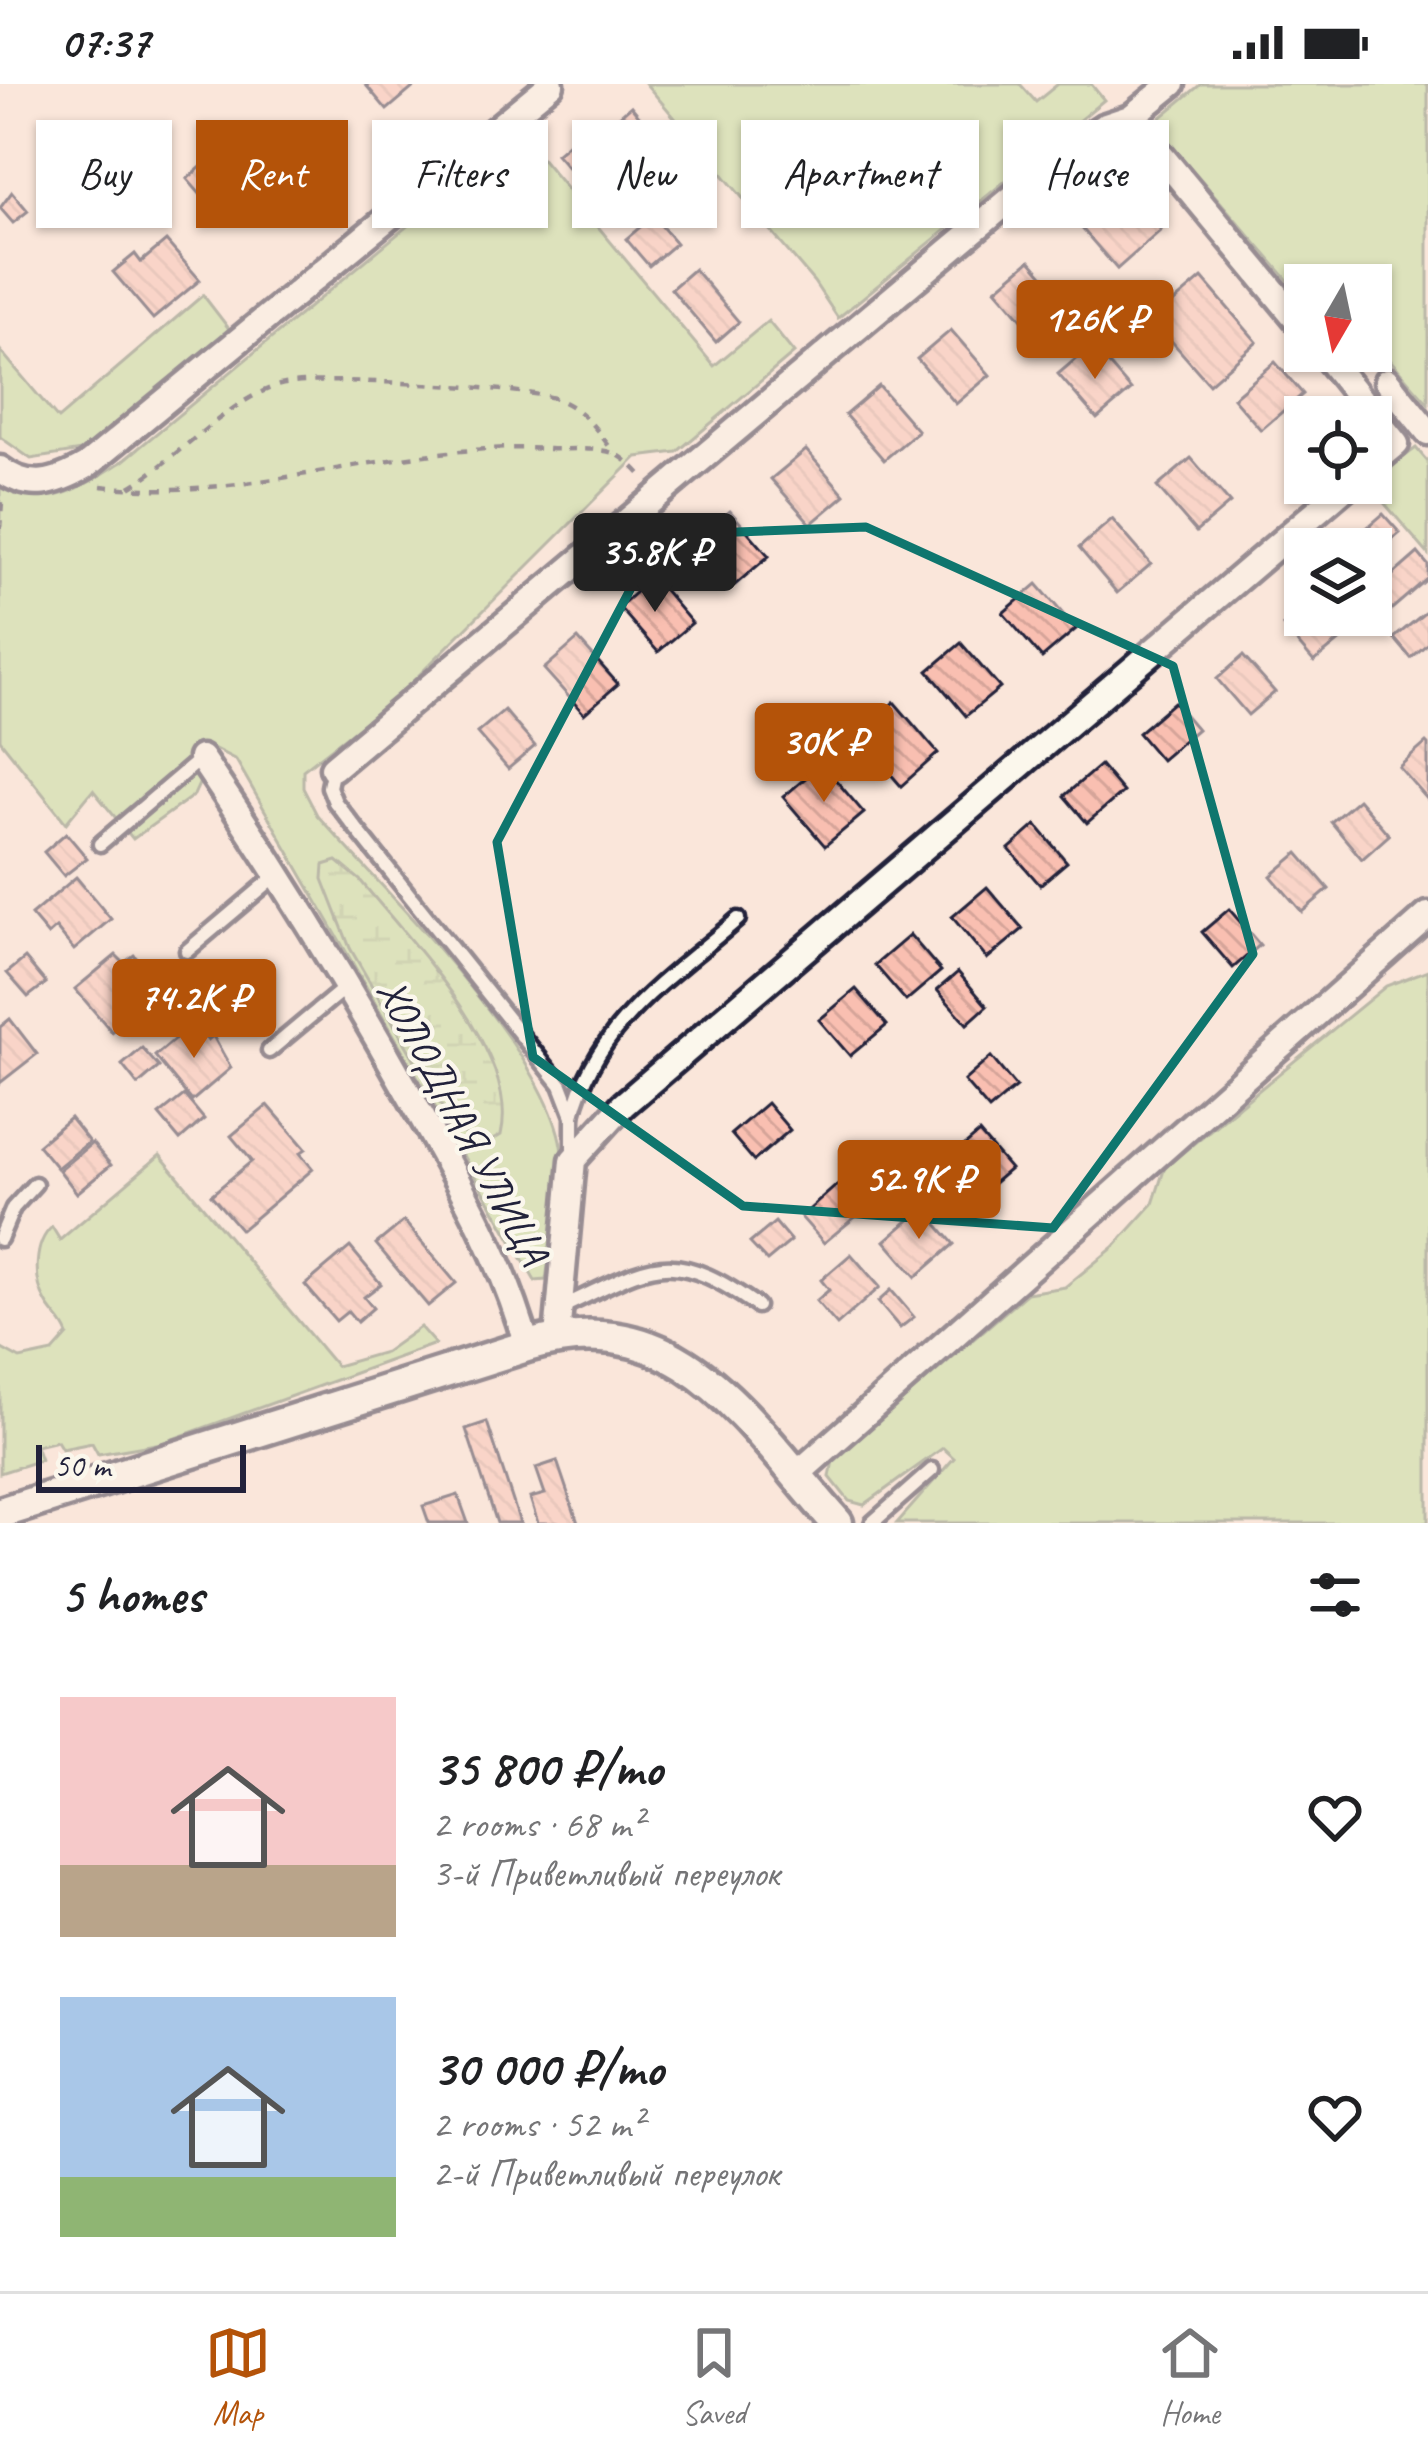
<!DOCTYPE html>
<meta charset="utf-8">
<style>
:root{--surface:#fff;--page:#f6f6f6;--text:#202124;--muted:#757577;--line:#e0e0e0;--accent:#b45309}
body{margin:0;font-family:Caveat,sans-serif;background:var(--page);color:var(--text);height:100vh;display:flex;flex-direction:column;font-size:45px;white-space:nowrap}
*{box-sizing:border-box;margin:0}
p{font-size:39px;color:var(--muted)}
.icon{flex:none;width:66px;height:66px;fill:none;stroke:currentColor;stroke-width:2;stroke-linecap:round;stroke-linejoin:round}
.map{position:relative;height:1439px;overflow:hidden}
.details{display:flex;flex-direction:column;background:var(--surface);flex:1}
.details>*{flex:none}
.hud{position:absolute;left:36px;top:36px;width:1356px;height:108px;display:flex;gap:24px}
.needle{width:78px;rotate:189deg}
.buttons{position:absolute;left:1284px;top:180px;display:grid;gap:24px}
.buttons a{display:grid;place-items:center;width:108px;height:108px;border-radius:0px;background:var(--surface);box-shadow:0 3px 9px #0004;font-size:60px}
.scale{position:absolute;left:36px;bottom:30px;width:210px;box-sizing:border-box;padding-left:12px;border:6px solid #22223b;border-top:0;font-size:33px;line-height:42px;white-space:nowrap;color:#22223b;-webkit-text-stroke:9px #fbf7ec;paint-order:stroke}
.price{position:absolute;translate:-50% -102px;padding:0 27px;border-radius:12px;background:var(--accent);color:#fff;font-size:39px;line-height:78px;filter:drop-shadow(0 3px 6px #0008)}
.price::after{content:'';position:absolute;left:50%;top:72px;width:36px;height:27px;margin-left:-18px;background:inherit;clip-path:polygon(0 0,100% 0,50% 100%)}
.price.current{background:#222;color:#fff}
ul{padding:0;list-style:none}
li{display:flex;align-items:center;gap:36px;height:300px;padding:0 60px}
li span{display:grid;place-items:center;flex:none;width:336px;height:240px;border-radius:0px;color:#555}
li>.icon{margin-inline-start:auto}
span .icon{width:144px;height:144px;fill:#fffc;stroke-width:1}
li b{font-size:51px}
h2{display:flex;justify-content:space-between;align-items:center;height:144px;padding:0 60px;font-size:51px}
.tag{padding:0 42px;border-radius:0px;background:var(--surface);box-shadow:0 3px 9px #0004;font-size:42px;line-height:108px}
.tag.current{background:var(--accent);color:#fff}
.status{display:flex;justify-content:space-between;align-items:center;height:84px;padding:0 60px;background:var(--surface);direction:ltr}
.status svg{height:33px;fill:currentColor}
.dock{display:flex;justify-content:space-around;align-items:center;height:168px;border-top:3px solid var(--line);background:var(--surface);font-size:33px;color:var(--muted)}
.dock a{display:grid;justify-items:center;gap:6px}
.dock .current{color:var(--accent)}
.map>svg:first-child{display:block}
</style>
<div class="status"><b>07:37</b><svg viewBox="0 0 49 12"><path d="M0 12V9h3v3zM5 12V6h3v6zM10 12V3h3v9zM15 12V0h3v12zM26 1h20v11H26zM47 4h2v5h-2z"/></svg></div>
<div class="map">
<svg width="1428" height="1439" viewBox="0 0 1428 1439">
<defs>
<pattern id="wetland-marsh" width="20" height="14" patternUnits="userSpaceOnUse" patternTransform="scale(3)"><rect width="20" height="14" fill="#bade98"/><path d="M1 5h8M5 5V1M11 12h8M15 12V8" fill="none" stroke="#a0be84"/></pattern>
<pattern id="building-back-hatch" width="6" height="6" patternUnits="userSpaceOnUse" patternTransform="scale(3)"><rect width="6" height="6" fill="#f9bfb1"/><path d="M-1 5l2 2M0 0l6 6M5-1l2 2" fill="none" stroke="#d5a499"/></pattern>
</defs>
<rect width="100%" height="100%" fill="#fae6da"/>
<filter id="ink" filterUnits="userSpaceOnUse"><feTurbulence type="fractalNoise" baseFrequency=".00833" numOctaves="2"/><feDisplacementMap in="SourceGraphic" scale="24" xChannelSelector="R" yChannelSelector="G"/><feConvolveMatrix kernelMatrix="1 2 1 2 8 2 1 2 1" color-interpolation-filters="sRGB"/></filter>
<g filter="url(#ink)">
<g fill="#bade98" stroke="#6e806a" stroke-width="3">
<path d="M 646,0 L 1020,0 L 1036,18 L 1058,0 L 1091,0 L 1104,16 L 838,234 L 814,198 Z"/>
<path d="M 1201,0 L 1428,0 L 1428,319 L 1390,276 L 1356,275 L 1350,267 L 1371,267 L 1371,201 L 1305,201 L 1305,216 L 1153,40 Z"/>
<path d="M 520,49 L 714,282 L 768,237 L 794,269 L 677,368 L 637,373 L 396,614 L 303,686 L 303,704 L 317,731 C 385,807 553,972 562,1069 C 566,1108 551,1157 546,1196 L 535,1197 L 236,676 L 215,665 L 194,711 L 133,755 L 93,706 L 66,739 L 0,656 L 0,397 C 46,432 81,403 123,377 Z"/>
<path d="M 203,211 L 230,246 L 81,367 L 31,375 L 0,353 L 0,266 L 58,335 Z"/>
<path d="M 1416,364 L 1428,378 L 1428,470 L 1368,400 Z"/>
<path d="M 1428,886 L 1428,1439 L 897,1439 L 954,1374 L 943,1364 L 864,1421 L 849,1417 L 830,1393 L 833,1376 L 1027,1209 L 1065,1203 L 1114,1163 L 1153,1120 L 1165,1083 L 1386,902 Z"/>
<path d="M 160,1071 L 336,1282 L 385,1268 L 420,1243 L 435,1260 L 162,1359 L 98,1370 L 92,1359 L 62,1365 L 57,1357 L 36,1362 L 41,1376 L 0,1389 L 0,1264 L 20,1275 L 53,1268 L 68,1251 C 63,1237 52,1230 46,1218 C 33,1196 34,1159 52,1143 L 60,1156 Z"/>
</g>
<path fill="url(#wetland-marsh)" stroke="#6e806a" stroke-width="3" d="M 337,777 L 360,796 C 409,857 521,969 501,1051 L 483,1062 L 453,1042 L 350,864 L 323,795 L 324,781 Z"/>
<g fill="url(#building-back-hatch)" stroke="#22223b" stroke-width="3">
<path d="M 365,0 L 411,0 L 414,3 L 387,26 Z"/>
<path d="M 631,22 L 659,56 L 630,81 L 640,93 L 603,124 L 556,70 L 595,37 L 603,46 Z"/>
<path d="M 221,66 L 259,111 L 226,140 L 187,95 Z"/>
<path d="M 1110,88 L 1161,146 L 1117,185 L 1066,126 Z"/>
<path d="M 12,108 L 28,127 L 13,139 L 0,124 Z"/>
<path d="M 653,132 L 676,159 L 649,182 L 626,155 Z"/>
<path d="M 166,157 L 200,196 L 153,235 L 113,188 L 135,170 L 141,178 Z"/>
<path d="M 1030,176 L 1069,221 L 1035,250 L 996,205 Z"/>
<path d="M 694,185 L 739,238 L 716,258 L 671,205 Z"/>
<path d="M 1202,194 L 1257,258 L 1209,300 L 1153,236 Z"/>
<path d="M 951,246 L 990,291 L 956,320 L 917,275 Z"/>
<path d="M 1092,261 L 1131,306 L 1097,335 L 1058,290 Z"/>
<path d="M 1275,278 L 1303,310 L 1261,346 L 1233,314 Z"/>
<path d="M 879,302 L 918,347 L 884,376 L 845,331 Z"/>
<path d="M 806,366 L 845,411 L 811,440 L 771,395 Z"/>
<path d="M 1191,374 L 1230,419 L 1196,448 L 1157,403 Z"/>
<path d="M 730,427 L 769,472 L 735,501 L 696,456 Z"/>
<path d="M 1383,430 L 1400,449 L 1371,474 L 1371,465 L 1342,465 Z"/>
<path d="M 1112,435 L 1151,480 L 1117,509 L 1079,464 Z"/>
<path d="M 1418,469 L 1428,481 L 1428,494 L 1380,535 L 1371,524 L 1371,510 Z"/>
<path d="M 653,493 L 692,539 L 658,568 L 619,523 Z"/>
<path d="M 1037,500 L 1076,545 L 1042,574 L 1003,529 Z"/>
<path d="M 1305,523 L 1305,531 L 1321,531 L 1342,555 L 1314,578 L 1283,542 Z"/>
<path d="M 1428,526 L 1428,559 L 1411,574 L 1394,554 Z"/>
<path d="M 578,555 L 618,600 L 584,630 L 544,585 Z"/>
<path d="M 961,559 L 1000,604 L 966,632 L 928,587 Z"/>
<path d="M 1243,572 L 1275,608 L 1248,631 L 1217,595 Z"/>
<path d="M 894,618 L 938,669 L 901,702 L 857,651 Z"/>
<path d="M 1174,618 L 1197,645 L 1161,676 L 1138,649 Z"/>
<path d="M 504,626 L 535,662 L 508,685 L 477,649 Z"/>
<path d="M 1426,659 L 1428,661 L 1428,716 L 1399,683 Z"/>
<path d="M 822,680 L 864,729 L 825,762 L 783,713 Z"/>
<path d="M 1100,681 L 1123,708 L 1087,739 L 1064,712 Z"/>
<path d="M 1358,715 L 1389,751 L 1362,775 L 1331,738 Z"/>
<path d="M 1036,741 L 1067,778 L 1040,801 L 1009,765 Z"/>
<path d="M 66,749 L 87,774 L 64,792 L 44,768 Z"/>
<path d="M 1298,769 L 1329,805 L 1302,828 L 1271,792 Z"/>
<path d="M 76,793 L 111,835 L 74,866 L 56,844 L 48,851 L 31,831 Z"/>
<path d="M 987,803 L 1023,845 L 987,875 L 952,833 Z"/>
<path d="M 1229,825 L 1260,861 L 1233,884 L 1202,848 Z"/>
<path d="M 910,851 L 941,887 L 906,917 L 875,881 Z"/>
<path d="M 116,871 L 124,879 L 134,871 L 150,890 L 140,899 L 153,914 L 112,948 L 75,905 Z"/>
<path d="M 25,874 L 46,899 L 28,913 L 7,889 Z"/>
<path d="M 958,888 L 987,922 L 967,940 L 937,906 Z"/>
<path d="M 856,905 L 887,941 L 850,972 L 819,936 Z"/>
<path d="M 10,935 L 37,970 L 0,999 L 0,943 Z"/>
<path d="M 194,939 L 208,956 L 213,952 L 231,984 L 192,1017 L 155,972 Z"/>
<path d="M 142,964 L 159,983 L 138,1001 L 122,981 Z"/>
<path d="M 991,973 L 1016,1003 L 989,1026 L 964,997 Z"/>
<path d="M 184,1011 L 204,1035 L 180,1056 L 159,1031 Z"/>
<path d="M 767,1019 L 790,1046 L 754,1077 L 731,1050 Z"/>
<path d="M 268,1021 L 306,1065 L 300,1069 L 313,1085 L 241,1146 L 211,1111 L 252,1077 L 231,1052 Z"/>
<path d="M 70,1034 L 89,1058 L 57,1084 L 38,1061 Z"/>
<path d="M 979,1049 L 1010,1085 L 969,1120 L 938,1084 Z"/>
<path d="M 92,1059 L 111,1081 L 77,1109 L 59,1086 Z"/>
<path d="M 837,1101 L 860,1129 L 824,1159 L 801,1133 Z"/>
<path d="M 923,1124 L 954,1160 L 916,1193 L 885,1157 Z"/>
<path d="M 404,1137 L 456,1199 L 428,1222 L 376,1160 Z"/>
<path d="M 775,1138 L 791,1157 L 767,1177 L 750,1159 Z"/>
<path d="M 350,1163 L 381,1200 L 364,1213 L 373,1224 L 357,1238 L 348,1227 L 336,1237 L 305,1201 Z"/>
<path d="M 851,1170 L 880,1203 L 837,1241 L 816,1217 L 829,1206 L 821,1196 Z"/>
<path d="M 891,1206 L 914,1233 L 900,1244 L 878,1218 Z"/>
<path d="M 487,1338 L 520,1439 L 497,1439 L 466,1345 Z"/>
<path d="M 557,1377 L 578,1439 L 538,1439 L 530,1414 L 545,1410 L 536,1384 Z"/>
<path d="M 458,1411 L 468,1439 L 429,1439 L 423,1422 Z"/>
</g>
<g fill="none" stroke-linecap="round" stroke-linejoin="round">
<g stroke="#22223b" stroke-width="21">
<g id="service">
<path d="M 333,684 L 329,703 L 335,718 L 561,1001 L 573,1032 L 573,1074"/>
<path d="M 100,760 L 201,674"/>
<path d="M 187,867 L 278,790"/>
<path d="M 269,967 L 347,902"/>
<path d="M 573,1031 C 596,939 670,894 738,835"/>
<path d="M 0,1155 L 13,1124 L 35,1100"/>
<path d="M 558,1225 C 650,1183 666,1157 757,1222"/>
<path d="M 872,1439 L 932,1386"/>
</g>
</g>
<g stroke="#22223b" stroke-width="33">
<g id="minor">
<path d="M 1130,34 L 1305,245"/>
<path d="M 1322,267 L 1396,360 L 1371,381"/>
<path d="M 1387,297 L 1428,348"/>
<path d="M 0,385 C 30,408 56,399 86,382 L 551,0"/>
<path d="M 201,674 C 276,784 345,896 410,1012 C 456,1094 502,1171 527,1262"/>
<path d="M 333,684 L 1074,62 L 1103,43 L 1130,34 L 1172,0"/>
<path d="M 557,1253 L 573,1076 L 623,1021 L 1350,399"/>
<path d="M 795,1392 L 1428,831"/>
</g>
</g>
<g stroke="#22223b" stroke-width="39">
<path id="tertiary" d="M 0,1429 L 527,1262 C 680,1217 748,1339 837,1439"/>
</g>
<g stroke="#22223b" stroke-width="4.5" stroke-dasharray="9 9" stroke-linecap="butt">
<path d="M 101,402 C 252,420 398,356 549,365 C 568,366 595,363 613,369 C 623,372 635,384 642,392"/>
<path d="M 130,403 C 177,375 229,315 280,301 C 316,291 517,303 554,314 C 582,323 598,347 614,369"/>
<path d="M 0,445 L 2,418"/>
</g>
<use href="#service" stroke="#fbf7ec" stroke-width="12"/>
<use href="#minor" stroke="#fbf7ec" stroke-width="24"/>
<use href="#tertiary" stroke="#fbf7ec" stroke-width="30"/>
</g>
</g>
<path d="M0 0H1428V1439H0ZM 866,443 L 1173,582 L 1253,870 L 1053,1144 L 743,1122 L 533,973 L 497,758 L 659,451 Z" fill="#fae6da" fill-opacity=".55" fill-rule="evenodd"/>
<path fill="none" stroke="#0f766e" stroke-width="9" stroke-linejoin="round" d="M 866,443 L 1173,582 L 1253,870 L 1053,1144 L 743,1122 L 533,973 L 497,758 L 659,451 Z"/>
<g text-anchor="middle" stroke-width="9" stroke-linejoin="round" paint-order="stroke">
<g font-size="42" fill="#22223b" stroke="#fbf7ec">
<text transform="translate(464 1037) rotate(62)" y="15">ХОЛОДНАЯ УЛИЦА</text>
</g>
</g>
</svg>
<div class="buttons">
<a><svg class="needle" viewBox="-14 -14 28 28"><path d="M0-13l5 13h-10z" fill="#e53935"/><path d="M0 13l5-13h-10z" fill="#757577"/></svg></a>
<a><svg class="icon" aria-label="locate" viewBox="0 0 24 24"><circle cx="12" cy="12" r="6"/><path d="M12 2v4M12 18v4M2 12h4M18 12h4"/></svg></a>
<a><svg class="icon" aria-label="layers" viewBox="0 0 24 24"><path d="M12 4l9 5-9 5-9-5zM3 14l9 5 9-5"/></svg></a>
</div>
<div class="scale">50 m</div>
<b class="price" style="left:1095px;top:298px">126K ₽</b>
<b class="price current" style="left:655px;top:531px">35.8K ₽</b>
<b class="price" style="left:824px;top:721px">30K ₽</b>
<b class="price" style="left:194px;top:977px">74.2K ₽</b>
<b class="price" style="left:919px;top:1158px">52.9K ₽</b>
<div class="hud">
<a class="tag">Buy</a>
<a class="tag current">Rent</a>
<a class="tag">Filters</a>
<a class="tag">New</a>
<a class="tag">Apartment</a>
<a class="tag">House</a>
</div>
</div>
<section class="details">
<h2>5 homes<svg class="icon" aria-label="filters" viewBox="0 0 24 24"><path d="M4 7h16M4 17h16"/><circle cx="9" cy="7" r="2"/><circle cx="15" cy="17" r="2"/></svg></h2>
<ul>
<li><span style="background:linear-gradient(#f6c9c9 70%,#b9a48a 0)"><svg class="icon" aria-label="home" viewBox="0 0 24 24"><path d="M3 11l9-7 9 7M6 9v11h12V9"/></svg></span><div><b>35 800 ₽/mo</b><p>2 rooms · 68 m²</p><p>3-й Приветливый переулок</p></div><svg class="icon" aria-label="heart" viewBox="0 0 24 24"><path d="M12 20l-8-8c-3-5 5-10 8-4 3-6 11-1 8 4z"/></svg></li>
<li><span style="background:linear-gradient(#a9c7e8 75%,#8fb573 0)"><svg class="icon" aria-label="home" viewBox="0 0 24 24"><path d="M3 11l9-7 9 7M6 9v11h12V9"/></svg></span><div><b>30 000 ₽/mo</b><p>2 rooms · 52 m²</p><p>2-й Приветливый переулок</p></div><svg class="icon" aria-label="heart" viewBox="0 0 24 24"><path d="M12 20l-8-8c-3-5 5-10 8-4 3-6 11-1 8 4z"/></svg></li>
</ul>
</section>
<nav class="dock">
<a class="current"><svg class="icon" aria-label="map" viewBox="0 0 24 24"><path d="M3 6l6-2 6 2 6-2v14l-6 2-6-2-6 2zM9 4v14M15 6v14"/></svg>Map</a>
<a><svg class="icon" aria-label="saved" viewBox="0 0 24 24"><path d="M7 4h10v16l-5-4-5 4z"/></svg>Saved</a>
<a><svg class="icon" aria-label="home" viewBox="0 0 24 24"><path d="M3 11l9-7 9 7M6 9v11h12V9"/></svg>Home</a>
</nav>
